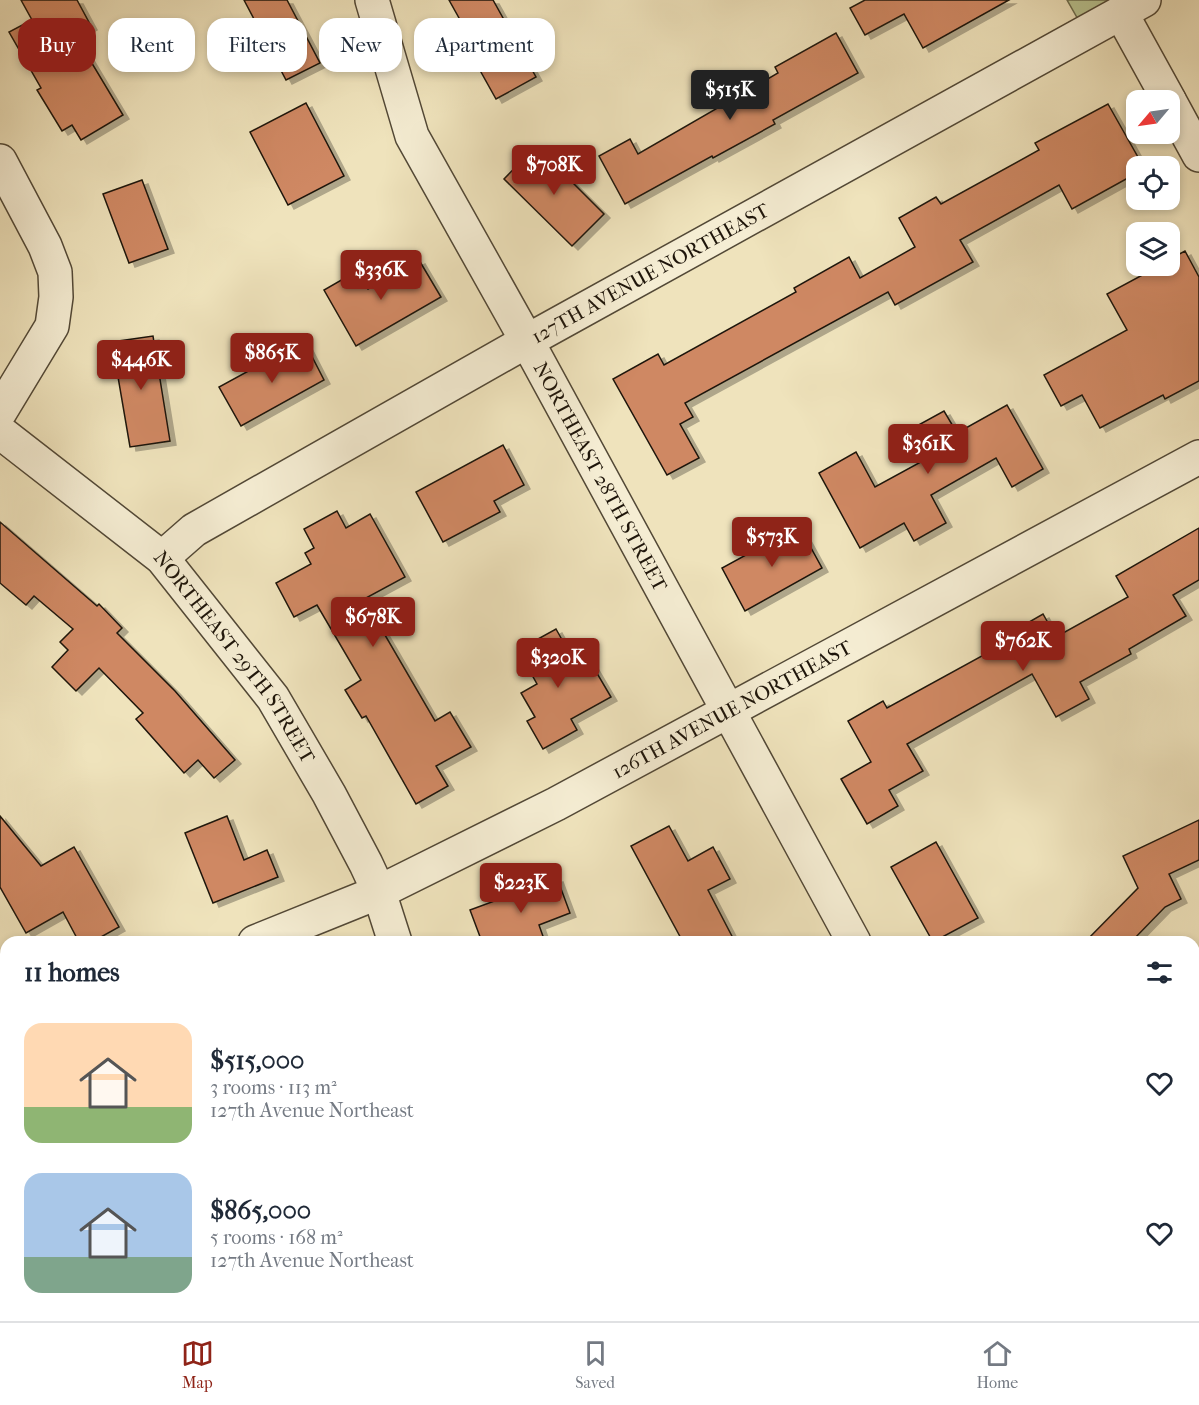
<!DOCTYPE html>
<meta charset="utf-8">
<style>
:root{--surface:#fff;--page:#f6f6f7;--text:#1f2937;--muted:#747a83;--line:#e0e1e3;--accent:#8f2418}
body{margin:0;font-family:"IM FELL French Canon",serif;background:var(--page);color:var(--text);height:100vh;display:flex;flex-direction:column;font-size:22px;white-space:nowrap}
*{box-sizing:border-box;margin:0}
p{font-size:20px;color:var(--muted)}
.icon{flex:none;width:33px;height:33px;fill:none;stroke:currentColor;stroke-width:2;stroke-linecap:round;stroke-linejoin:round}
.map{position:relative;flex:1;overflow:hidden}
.panel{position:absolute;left:0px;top:936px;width:1200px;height:386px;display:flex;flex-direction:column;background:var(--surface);border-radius:18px 18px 0 0;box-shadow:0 3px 9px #0003}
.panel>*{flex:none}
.hud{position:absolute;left:18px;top:18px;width:600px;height:54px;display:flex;gap:12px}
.needle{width:39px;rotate:241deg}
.controls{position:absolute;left:1126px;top:90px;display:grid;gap:12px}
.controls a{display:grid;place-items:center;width:54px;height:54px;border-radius:12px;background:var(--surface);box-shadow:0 3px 9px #0003;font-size:30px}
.price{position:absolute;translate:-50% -51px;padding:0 14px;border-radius:6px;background:var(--accent);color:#fff;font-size:20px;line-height:39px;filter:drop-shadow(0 2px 3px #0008)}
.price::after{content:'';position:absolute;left:50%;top:36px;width:18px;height:14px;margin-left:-9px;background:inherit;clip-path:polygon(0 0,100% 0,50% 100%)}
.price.selected{background:#222;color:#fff}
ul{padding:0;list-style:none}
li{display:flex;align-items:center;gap:18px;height:150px;padding:0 24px}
li span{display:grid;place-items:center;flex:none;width:168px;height:120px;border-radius:18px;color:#555}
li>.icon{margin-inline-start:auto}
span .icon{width:72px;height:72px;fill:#fffc;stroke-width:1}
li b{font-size:26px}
h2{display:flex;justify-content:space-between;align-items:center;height:72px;padding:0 24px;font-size:26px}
.tag{padding:0 21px;border-radius:18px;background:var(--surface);box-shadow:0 3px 9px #0003;font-size:21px;line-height:54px}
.tag.selected{background:var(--accent);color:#fff}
.dock{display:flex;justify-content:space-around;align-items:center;height:84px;border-top:2px solid var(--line);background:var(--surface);font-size:16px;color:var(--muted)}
.dock a{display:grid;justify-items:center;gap:3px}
.dock .selected{color:var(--accent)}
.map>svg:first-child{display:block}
</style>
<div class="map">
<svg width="1199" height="1321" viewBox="0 0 1199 1321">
<defs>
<filter id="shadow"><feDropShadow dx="6" dy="4" stdDeviation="0" flood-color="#0004"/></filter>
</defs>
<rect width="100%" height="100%" fill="#efe3bc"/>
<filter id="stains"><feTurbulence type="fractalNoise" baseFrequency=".00333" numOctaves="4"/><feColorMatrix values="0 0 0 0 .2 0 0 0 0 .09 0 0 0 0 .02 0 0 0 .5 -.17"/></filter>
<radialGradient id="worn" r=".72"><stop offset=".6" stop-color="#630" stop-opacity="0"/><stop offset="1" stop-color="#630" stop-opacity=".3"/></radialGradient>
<path fill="#b9c491" stroke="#6c6c4e" stroke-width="1.5" d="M 1067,0 L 1133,0 L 1083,28 Z"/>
<g fill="#cf8864" stroke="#1e150a" stroke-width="1.5" filter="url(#shadow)">
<path d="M 21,0 L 77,0 L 91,26 L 75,35 L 123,115 L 81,140 L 72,125 L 62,131 L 37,90 L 41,88 L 9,32 L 32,20 Z"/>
<path d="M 244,0 L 287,0 L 320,63 L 286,80 Z"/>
<path d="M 449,0 L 493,0 L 536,77 L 496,99 L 458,31 L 464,27 Z"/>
<path d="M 865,0 L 1009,0 L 923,48 L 904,14 L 865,35 L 850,8 Z"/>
<path d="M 836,33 L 858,73 L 773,120 L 775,124 L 713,158 L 712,156 L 625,204 L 599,156 L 630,139 L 638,154 L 778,73 L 775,67 Z"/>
<path d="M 306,103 L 344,176 L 288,205 L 250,132 Z"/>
<path d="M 1108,104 L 1143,166 L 1137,166 L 1137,173 L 1072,209 L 1059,185 L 960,240 L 973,262 L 895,305 L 888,292 L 685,403 L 693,417 L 680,424 L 699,458 L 667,475 L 613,379 L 658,354 L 664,365 L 796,292 L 794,288 L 849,257 L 860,278 L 915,247 L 899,218 L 936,197 L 941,204 L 1039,150 L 1035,143 Z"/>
<path d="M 536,146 L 604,214 L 572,246 L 504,179 Z"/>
<path d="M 142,180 L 168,249 L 129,263 L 103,194 Z"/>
<path d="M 1185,251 L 1199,277 L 1199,381 L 1165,399 L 1163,395 L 1100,428 L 1082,395 L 1061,406 L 1044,375 L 1127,330 L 1107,294 L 1159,266 L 1170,266 L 1170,259 Z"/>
<path d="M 419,260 L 441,297 L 356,346 L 324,290 L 357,271 L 368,289 Z"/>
<path d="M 153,336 L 170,441 L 130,447 L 112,342 Z"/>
<path d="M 304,341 L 324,380 L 241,426 L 219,387 Z"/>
<path d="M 1007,405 L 1043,469 L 1012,487 L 996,458 L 931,495 L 946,523 L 914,541 L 904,523 L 860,548 L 819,473 L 856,452 L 875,487 L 930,457 L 913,428 L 944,411 L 957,433 Z"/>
<path d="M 503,445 L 524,485 L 494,501 L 500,512 L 443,542 L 416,492 Z"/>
<path d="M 337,511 L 346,528 L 370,514 L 405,577 L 364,599 L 435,721 L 450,712 L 471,747 L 436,766 L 448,786 L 416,804 L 366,716 L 362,718 L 345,690 L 361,680 L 317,605 L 294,617 L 276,583 L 311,564 L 305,553 L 314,548 L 304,529 Z"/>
<path d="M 0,522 L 97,606 L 99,604 L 122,628 L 117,633 L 175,691 L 235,760 L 214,778 L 198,760 L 184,773 L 136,719 L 143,713 L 99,668 L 76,691 L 52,667 L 68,650 L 60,642 L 73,629 L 34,596 L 26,605 L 0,583 Z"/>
<path d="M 799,526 L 822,568 L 745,611 L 722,568 Z"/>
<path d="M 1199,528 L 1199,580 L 1173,595 L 1186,616 L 1129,649 L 1131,654 L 1080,682 L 1089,699 L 1056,717 L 1032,674 L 907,744 L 923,771 L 889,790 L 898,806 L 867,824 L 841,779 L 871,762 L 848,721 L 883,701 L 887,708 L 1013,639 L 1010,633 L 1043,614 L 1056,637 L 1128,597 L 1116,576 Z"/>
<path d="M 556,629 L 579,670 L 591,663 L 611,697 L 571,719 L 577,730 L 543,749 L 527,721 L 535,717 L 521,693 L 537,684 L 518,650 Z"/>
<path d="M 0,816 L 41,866 L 74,847 L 119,927 L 92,942 L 79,942 L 63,912 L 26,933 L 0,887 Z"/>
<path d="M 227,816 L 244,860 L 267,850 L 278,877 L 213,903 L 185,833 Z"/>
<path d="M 1199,820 L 1199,860 L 1169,874 L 1181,899 L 1165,907 L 1131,942 L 1085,942 L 1138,888 L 1123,856 Z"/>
<path d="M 669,826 L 688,861 L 713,847 L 730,879 L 708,890 L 735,942 L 683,942 L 631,846 Z"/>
<path d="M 936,842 L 978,918 L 933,942 L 891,867 Z"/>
<path d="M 557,878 L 570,913 L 539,925 L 545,942 L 482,942 L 470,910 Z"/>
</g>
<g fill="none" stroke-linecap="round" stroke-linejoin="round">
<g stroke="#524836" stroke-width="36">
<g id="minor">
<path id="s1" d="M 372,0 L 412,136 L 527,341 L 854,942"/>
<path d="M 1121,13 L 1169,100"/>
<path d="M 1170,102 L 1199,155"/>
<path d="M 0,161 L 45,246 L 55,272 L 56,297 L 52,326 L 0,412"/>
<path id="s2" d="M 0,432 L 162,558 L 273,698 L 329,794 L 366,864 L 379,892 L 395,942"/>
<path id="s3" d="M 162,558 L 194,530 L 527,341 L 1144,0"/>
<path id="s4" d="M 255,942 L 379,892 L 556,804 L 1199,457"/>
<path d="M 0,1002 L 6,1013"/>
<path d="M 0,1044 L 6,1042"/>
<path d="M 611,1316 L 615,1321"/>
<path d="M 1057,1316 L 1059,1321"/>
<path d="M 47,1321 L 48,1316"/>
<path d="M 442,1321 L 443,1316"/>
</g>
</g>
<use href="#minor" stroke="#f5edd3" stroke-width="33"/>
</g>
<g text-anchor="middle" stroke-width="5" stroke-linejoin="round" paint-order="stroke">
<g font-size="20" fill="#1e150a" stroke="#f5edd3">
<text dy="7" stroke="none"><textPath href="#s3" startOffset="566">127TH AVENUE NORTHEAST</textPath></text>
<text dy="7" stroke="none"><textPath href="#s1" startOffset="531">NORTHEAST 28TH STREET</textPath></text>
<text dy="7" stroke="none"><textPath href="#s2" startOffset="328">NORTHEAST 29TH STREET</textPath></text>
<text dy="7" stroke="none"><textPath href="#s4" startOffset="531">126TH AVENUE NORTHEAST</textPath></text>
</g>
</g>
<rect width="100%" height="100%" filter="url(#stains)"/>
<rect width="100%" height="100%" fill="url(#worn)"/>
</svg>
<div class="controls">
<a><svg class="needle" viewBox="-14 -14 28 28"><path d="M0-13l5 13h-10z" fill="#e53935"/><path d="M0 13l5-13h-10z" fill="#747a83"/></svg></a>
<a><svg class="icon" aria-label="locate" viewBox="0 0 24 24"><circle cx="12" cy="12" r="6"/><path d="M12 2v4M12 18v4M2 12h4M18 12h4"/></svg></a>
<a><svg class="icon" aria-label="layers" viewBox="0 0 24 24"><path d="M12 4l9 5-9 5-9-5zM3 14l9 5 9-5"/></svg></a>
</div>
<b class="price selected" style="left:730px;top:121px">$515K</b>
<b class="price" style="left:554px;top:196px">$708K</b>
<b class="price" style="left:381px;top:301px">$336K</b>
<b class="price" style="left:272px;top:384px">$865K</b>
<b class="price" style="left:141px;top:391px">$446K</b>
<b class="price" style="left:928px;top:475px">$361K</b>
<b class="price" style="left:772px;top:568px">$573K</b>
<b class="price" style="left:373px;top:648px">$678K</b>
<b class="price" style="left:1023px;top:672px">$762K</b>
<b class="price" style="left:558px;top:689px">$320K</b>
<b class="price" style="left:521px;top:914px">$223K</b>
<div class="hud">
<a class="tag selected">Buy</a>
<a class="tag">Rent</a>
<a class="tag">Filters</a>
<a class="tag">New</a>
<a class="tag">Apartment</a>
</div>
<section class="panel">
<h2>11 homes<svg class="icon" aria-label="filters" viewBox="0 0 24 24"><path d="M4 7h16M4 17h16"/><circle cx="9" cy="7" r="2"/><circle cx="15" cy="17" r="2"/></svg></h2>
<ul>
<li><span style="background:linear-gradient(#ffd9b3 70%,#8fb573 0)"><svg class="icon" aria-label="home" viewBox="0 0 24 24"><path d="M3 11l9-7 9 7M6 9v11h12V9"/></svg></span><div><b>$515,000</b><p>3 rooms · 113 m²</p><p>127th Avenue Northeast</p></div><svg class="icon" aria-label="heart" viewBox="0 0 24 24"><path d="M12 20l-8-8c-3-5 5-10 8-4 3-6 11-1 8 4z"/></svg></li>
<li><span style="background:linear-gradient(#a9c7e8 70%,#7fa58c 0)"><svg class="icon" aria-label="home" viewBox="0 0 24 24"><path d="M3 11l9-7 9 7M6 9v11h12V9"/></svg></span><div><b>$865,000</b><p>5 rooms · 168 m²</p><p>127th Avenue Northeast</p></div><svg class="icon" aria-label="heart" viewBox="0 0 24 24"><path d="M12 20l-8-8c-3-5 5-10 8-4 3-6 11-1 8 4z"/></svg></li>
</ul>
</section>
</div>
<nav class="dock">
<a class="selected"><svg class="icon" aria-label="map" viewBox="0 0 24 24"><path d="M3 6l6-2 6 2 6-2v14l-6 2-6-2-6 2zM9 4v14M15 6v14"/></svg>Map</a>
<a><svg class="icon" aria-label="saved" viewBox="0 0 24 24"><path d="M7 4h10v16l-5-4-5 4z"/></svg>Saved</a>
<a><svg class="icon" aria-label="home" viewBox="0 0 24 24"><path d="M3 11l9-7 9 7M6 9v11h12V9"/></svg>Home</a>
</nav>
